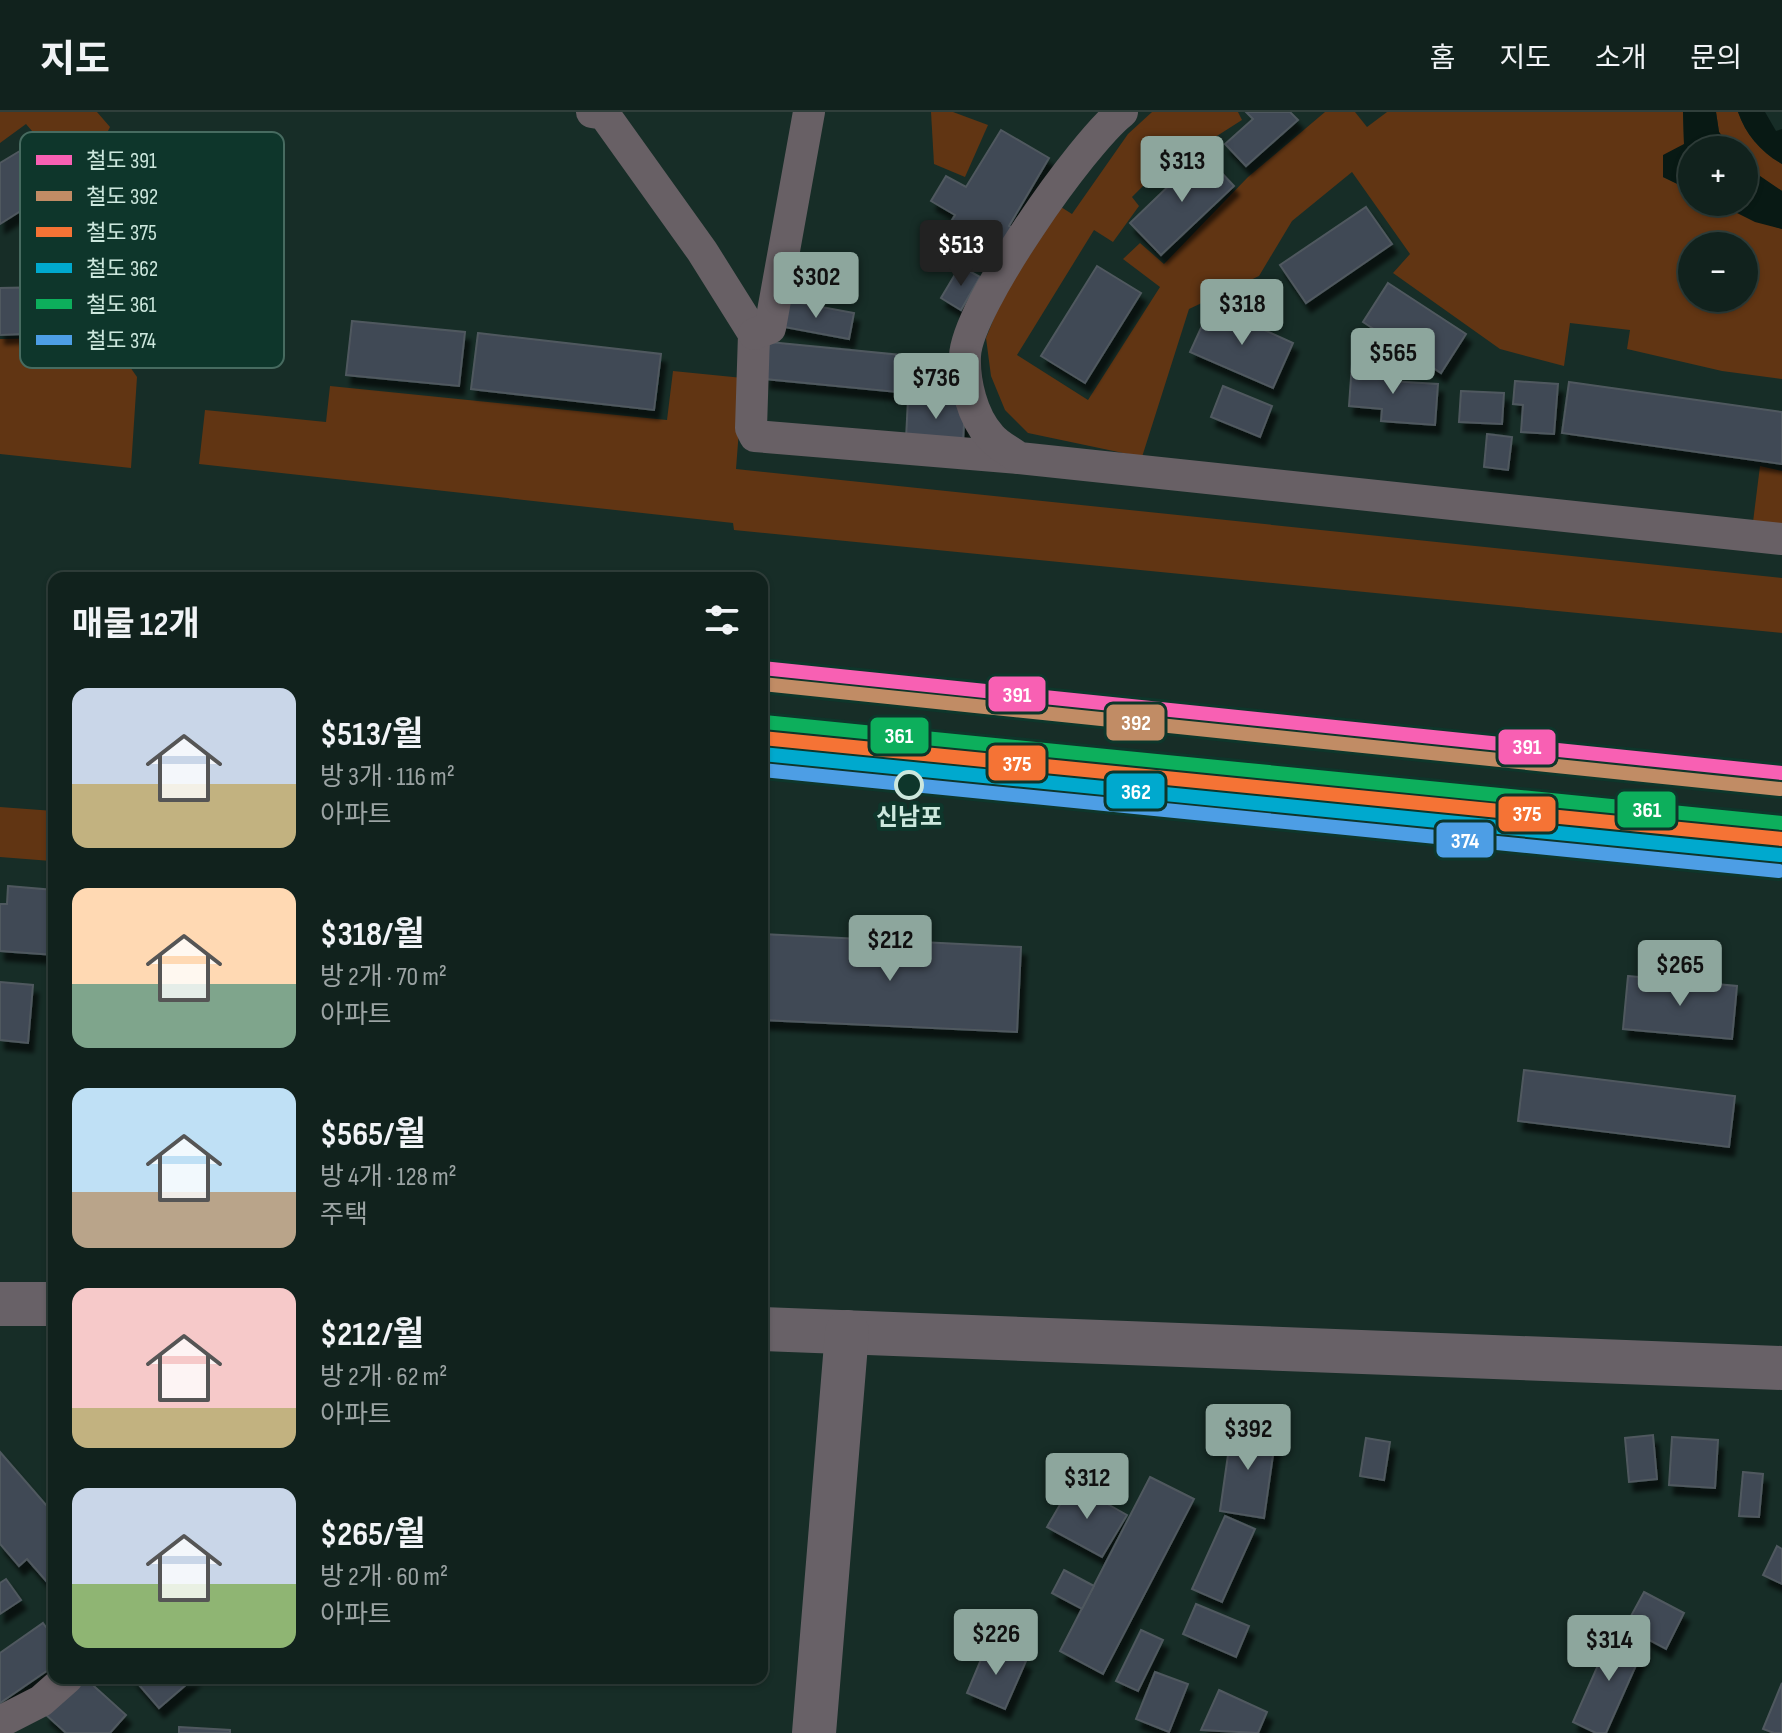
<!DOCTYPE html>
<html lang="ko">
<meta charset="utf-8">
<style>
:root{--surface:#11221d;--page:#1a2a26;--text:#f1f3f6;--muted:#9ca4a4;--line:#303f3b;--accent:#8da69d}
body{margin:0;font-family:"Sofia Sans Condensed","Noto Sans KR",sans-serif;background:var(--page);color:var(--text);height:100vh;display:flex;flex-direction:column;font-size:30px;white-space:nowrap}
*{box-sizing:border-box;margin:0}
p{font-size:26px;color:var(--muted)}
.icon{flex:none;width:44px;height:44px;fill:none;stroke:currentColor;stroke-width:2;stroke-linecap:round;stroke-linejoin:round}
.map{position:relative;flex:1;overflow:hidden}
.details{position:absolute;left:48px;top:460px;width:720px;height:1112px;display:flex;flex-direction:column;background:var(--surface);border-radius:16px;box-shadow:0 2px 6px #0004,0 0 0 2px var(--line)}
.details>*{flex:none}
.controls{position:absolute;left:1678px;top:24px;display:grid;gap:16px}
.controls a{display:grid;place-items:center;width:80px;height:80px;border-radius:50%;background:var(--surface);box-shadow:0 2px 6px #0004,0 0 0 2px var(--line);font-size:40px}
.price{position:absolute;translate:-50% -68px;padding:0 18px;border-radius:8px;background:var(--accent);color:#111;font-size:26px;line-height:52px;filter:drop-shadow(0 2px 4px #0008)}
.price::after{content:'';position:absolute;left:50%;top:48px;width:24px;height:18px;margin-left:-12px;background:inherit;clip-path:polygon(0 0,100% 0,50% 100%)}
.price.on{background:#222;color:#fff}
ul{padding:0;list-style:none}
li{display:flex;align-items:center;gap:24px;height:200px;padding:0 24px}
li span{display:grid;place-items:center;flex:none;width:224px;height:160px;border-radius:16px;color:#555}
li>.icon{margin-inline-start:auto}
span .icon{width:96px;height:96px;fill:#fffc;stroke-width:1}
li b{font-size:34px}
h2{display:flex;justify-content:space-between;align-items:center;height:96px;padding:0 24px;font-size:34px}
header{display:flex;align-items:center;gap:48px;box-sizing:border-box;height:112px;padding:0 40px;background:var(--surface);border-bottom:2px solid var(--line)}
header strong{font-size:38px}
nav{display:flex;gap:44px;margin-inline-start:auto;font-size:28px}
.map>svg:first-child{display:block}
</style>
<header>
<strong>지도</strong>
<nav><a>홈</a><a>지도</a><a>소개</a><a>문의</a></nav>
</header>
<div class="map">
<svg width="1782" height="1621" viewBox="0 0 1782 1621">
<defs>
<filter id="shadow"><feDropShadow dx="5" dy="9" stdDeviation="2" flood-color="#0009"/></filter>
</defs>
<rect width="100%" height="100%" fill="#172d27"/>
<g fill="#613513" fill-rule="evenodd">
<path d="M 0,0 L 97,0 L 110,15 L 80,75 L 26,12 L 0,31 Z"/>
<path d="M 931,0 L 953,0 L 988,13 L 965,65 L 934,52 Z"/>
<path d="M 1152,0 L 1238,0 L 1242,8 L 1209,29 L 1165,67 L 1156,61 L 1132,85 L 1139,94 L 1113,130 L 1094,118 L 1017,243 L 1088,288 L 1160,175 L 1123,147 L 1140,131 L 1164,152 L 1248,65 L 1325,0 L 1355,0 L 1367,15 L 1387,0 L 1683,0 L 1684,32 L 1663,65 L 1692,79 L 1692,90 C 1724,90 1751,108 1782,117 L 1782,267 L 1722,259 L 1627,237 L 1630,218 L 1570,211 L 1564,254 L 1500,237 L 1393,161 L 1410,142 L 1352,60 L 1292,109 L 1259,164 L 1189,197 L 1142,345 L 1028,321 L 1005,298 L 991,264 L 986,226 L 1004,181 L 1061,95 L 1072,102 L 1128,22 ZM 1692,134 L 1744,134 L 1744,186 L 1692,186 Z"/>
<path d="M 1716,0 L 1738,0 C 1746,23 1761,40 1782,52 L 1782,79 L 1744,54 L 1744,38 L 1733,38 L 1719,20 Z"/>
<path d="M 53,159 L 79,182 L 137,265 L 131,356 L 0,342 L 0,227 L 60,226 Z"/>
<path d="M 673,259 L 743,266 L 736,357 L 1782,466 L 1782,521 L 734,418 L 733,411 L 199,352 L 205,298 L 326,310 L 330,274 L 667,308 Z"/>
<path d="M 1760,354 L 1782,359 L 1782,413 L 1753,410 Z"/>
<path d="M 0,695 L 54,699 L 54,770 L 51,749 L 0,745 Z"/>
</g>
<g fill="#081914">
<path d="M 1683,0 L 1716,0 L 1719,20 L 1733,38 L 1692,38 L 1692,79 L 1663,65 L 1663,43 L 1684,32 Z"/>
<path d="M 1738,0 L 1765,0 L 1776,19 L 1782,17 L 1782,52 C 1761,40 1746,23 1738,0 Z"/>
<path d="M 1744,53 L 1782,79 L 1782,117 L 1755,110 L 1715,90 L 1744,90 Z"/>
</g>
<g fill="#414855" stroke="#50595f" stroke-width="2" filter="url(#shadow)">
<path d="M 1246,0 L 1290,0 L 1298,8 L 1246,54 L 1225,32 L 1253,7 Z"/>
<path d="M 1001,18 L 1049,46 L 1009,114 L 1016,118 L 992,159 L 940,128 L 955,103 L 931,89 L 946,64 L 966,75 Z"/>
<path d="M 38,28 L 65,71 L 0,112 L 0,51 Z"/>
<path d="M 1203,41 L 1234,74 L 1161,143 L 1130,111 Z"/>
<path d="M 1366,95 L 1392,132 L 1306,191 L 1280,153 Z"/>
<path d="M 960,154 L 980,165 L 961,198 L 941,186 Z"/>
<path d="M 1097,154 L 1141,181 L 1085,271 L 1041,244 Z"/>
<path d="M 1388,171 L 1466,222 L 1441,261 L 1363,210 Z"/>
<path d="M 48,175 L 49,221 L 0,223 L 0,176 Z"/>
<path d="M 784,188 L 854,201 L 849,227 L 779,214 Z"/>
<path d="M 1211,194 L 1293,231 L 1273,276 L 1190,240 Z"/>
<path d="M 352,209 L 465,220 L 459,274 L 346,263 Z"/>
<path d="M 478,221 L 661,242 L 654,298 L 471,277 Z"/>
<path d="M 769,230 L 942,247 L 938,284 L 765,267 Z"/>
<path d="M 1352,252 L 1390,255 L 1389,269 L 1438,272 L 1435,313 L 1381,309 L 1382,297 L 1349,294 Z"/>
<path d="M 1515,269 L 1558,272 L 1554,322 L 1521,320 L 1523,293 L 1513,292 Z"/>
<path d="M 1569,270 L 1782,300 L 1782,352 L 1562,321 Z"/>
<path d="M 1223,274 L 1272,294 L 1260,325 L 1211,305 Z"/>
<path d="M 1461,279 L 1504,281 L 1502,312 L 1459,310 Z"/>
<path d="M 908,287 L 965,291 L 963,331 L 906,327 Z"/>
<path d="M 1487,322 L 1512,325 L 1508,358 L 1484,355 Z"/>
<path d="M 8,774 L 54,778 L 54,843 L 0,839 L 0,792 L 7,792 Z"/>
<path d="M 762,822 L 1021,835 L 1017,920 L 762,908 Z"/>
<path d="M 1628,864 L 1737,874 L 1732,927 L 1623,917 Z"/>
<path d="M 0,870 L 33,873 L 28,931 L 0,928 Z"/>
<path d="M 1524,958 L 1735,984 L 1729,1035 L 1518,1009 Z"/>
<path d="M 1232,1315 L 1276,1322 L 1264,1406 L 1220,1399 Z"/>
<path d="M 1653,1323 L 1657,1367 L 1629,1370 L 1625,1326 Z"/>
<path d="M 1672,1325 L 1718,1328 L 1715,1376 L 1669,1373 Z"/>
<path d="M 1366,1326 L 1390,1330 L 1384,1368 L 1360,1364 Z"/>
<path d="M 0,1340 L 54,1402 L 54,1478 L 27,1447 L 19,1454 L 0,1432 Z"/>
<path d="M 1743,1360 L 1763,1362 L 1759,1405 L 1739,1404 Z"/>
<path d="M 1150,1365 L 1194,1387 L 1103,1562 L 1060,1539 Z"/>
<path d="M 1072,1372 L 1127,1403 L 1102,1445 L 1047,1415 Z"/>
<path d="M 1225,1404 L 1255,1417 L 1222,1490 L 1192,1477 Z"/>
<path d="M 1777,1434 L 1782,1437 L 1782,1472 L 1763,1463 Z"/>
<path d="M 1064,1458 L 1094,1474 L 1082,1497 L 1052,1481 Z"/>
<path d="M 6,1467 L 21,1488 L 0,1502 L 0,1471 Z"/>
<path d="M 1644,1480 L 1684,1501 L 1666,1537 L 1625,1515 Z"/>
<path d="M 1196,1492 L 1249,1514 L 1236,1545 L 1183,1522 Z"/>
<path d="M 43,1511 L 54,1526 L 54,1554 L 0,1591 L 0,1541 Z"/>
<path d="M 1141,1518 L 1163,1528 L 1138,1579 L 1116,1569 Z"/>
<path d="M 1613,1519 L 1645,1533 L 1606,1621 L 1596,1621 L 1573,1610 Z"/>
<path d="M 987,1533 L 1026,1549 L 1005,1597 L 967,1581 Z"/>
<path d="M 1155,1560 L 1188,1572 L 1169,1620 L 1136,1607 Z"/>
<path d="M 78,1566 L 85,1566 L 126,1603 L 110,1621 L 66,1621 L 45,1602 Z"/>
<path d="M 133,1566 L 194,1566 L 159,1596 Z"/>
<path d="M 1782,1571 L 1782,1621 L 1774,1621 L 1763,1617 Z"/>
<path d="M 1219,1578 L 1267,1600 L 1258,1621 L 1201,1618 Z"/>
<path d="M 179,1615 L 230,1618 L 230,1621 L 179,1621 Z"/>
</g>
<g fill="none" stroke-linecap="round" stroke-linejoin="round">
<g stroke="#686065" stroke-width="32">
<path d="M 592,0 L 604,2 L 702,139 L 754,222 L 751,316 L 755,324 L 1019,346"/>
<path d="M 1122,0 C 1082,31 967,195 965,244 C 964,270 972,304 990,324 C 997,333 1010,339 1019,346 L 1782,427"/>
<path d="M 754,222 L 770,216 L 809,0"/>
<path d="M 0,1610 L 41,1589 L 67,1566"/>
</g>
<g stroke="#686167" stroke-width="44">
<path d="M 0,1192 L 54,1192"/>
<path d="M 762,1217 L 1782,1256"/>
<path d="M 814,1621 L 847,1220"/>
</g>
<g stroke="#0e362b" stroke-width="20">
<path id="rail-1" d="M 762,556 L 1782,661"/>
</g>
<g stroke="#0e362b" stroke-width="20">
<path id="rail-2" d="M 762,572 L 1780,677"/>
</g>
<g stroke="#0e362b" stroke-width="20">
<path id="rail-3" d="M 762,626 L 1782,727"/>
</g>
<g stroke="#0e362b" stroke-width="20">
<path id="rail-4" d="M 762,642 L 1780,743"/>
</g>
<g stroke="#0e362b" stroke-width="20">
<path id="rail-5" d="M 764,610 L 1782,711"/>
</g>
<g stroke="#0e362b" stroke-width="20">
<path id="rail-6" d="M 762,658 L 1779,759"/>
</g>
<use href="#rail-1" stroke="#f860b3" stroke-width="14"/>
<use href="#rail-2" stroke="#c18c65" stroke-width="14"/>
<use href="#rail-3" stroke="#f57335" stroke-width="14"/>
<use href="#rail-4" stroke="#00a9ce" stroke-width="14"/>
<use href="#rail-5" stroke="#0daf5c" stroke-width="14"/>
<use href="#rail-6" stroke="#4d9ee5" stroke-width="14"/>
</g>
<circle fill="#0e362b" stroke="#cce7dd" stroke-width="4" cx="909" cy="673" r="13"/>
<g text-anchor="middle" stroke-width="8" stroke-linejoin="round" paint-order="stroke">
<g font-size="24" font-weight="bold" fill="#cce7dd" stroke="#0e362b">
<text x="909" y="713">신남포</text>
</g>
</g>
<rect x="20" y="20" width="264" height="236" rx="12" fill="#0e362b" stroke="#476b60" stroke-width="2"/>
<rect x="36" y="43" width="36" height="10" fill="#f860b3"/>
<rect x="36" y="79" width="36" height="10" fill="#c18c65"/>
<rect x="36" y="115" width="36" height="10" fill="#f57335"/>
<rect x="36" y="151" width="36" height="10" fill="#00a9ce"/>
<rect x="36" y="187" width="36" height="10" fill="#0daf5c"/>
<rect x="36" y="223" width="36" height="10" fill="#4d9ee5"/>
<g font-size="22" fill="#cce7dd">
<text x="86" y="56">철도 391</text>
<text x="86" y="92">철도 392</text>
<text x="86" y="128">철도 375</text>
<text x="86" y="164">철도 362</text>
<text x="86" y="200">철도 361</text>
<text x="86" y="236">철도 374</text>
</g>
<g stroke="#0e362b" stroke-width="3">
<rect x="987" y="563" width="60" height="38" rx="8" fill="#f860b3"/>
<rect x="1105" y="591" width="61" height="39" rx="8" fill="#c18c65"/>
<rect x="869" y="604" width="61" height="39" rx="8" fill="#0daf5c"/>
<rect x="1497" y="616" width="60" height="38" rx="8" fill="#f860b3"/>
<rect x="987" y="632" width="60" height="38" rx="8" fill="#f57335"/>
<rect x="1105" y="660" width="61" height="38" rx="8" fill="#00a9ce"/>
<rect x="1616" y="678" width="61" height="39" rx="8" fill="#0daf5c"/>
<rect x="1497" y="683" width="60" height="38" rx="8" fill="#f57335"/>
<rect x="1435" y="709" width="60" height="38" rx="8" fill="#4d9ee5"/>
</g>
<g font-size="22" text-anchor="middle" font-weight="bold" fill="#fff">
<text x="1017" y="590">391</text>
<text x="1136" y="618">392</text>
<text x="899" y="631">361</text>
<text x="1527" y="642">391</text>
<text x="1017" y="659">375</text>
<text x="1136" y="687">362</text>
<text x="1647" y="705">361</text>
<text x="1527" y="709">375</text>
<text x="1465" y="736">374</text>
</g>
</svg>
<div class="controls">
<a>+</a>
<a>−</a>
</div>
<b class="price" style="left:1182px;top:92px">$313</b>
<b class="price on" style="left:961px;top:176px">$513</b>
<b class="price" style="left:816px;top:208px">$302</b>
<b class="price" style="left:1242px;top:235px">$318</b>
<b class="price" style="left:1393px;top:284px">$565</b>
<b class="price" style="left:936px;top:309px">$736</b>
<b class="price" style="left:890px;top:871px">$212</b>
<b class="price" style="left:1680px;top:896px">$265</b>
<b class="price" style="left:1248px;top:1360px">$392</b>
<b class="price" style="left:1087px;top:1409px">$312</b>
<b class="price" style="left:996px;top:1565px">$226</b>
<b class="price" style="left:1609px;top:1571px">$314</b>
<section class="details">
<h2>매물 12개<svg class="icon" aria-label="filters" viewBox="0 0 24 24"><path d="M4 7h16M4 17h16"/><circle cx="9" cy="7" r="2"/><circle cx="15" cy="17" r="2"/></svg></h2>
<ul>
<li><span style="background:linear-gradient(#c9d6e8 60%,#c2b280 0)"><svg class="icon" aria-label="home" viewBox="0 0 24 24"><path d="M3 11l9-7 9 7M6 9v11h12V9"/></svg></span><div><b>$513/월</b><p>방 3개 · 116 m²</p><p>아파트</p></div></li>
<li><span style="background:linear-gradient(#ffd9b3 60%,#7fa58c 0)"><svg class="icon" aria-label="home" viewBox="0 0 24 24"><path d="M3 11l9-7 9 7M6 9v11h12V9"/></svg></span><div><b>$318/월</b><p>방 2개 · 70 m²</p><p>아파트</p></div></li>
<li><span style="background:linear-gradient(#bfe0f5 65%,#b9a48a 0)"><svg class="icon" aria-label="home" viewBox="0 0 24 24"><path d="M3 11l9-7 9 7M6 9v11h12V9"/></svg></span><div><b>$565/월</b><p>방 4개 · 128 m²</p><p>주택</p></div></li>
<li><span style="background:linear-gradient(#f6c9c9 75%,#c2b280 0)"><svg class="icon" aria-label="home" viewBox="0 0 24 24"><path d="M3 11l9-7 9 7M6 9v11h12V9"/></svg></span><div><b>$212/월</b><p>방 2개 · 62 m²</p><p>아파트</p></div></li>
<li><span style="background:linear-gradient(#c9d6e8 60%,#8fb573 0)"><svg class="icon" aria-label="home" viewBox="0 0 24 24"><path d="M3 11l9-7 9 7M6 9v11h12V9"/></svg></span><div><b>$265/월</b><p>방 2개 · 60 m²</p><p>아파트</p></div></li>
</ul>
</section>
</div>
